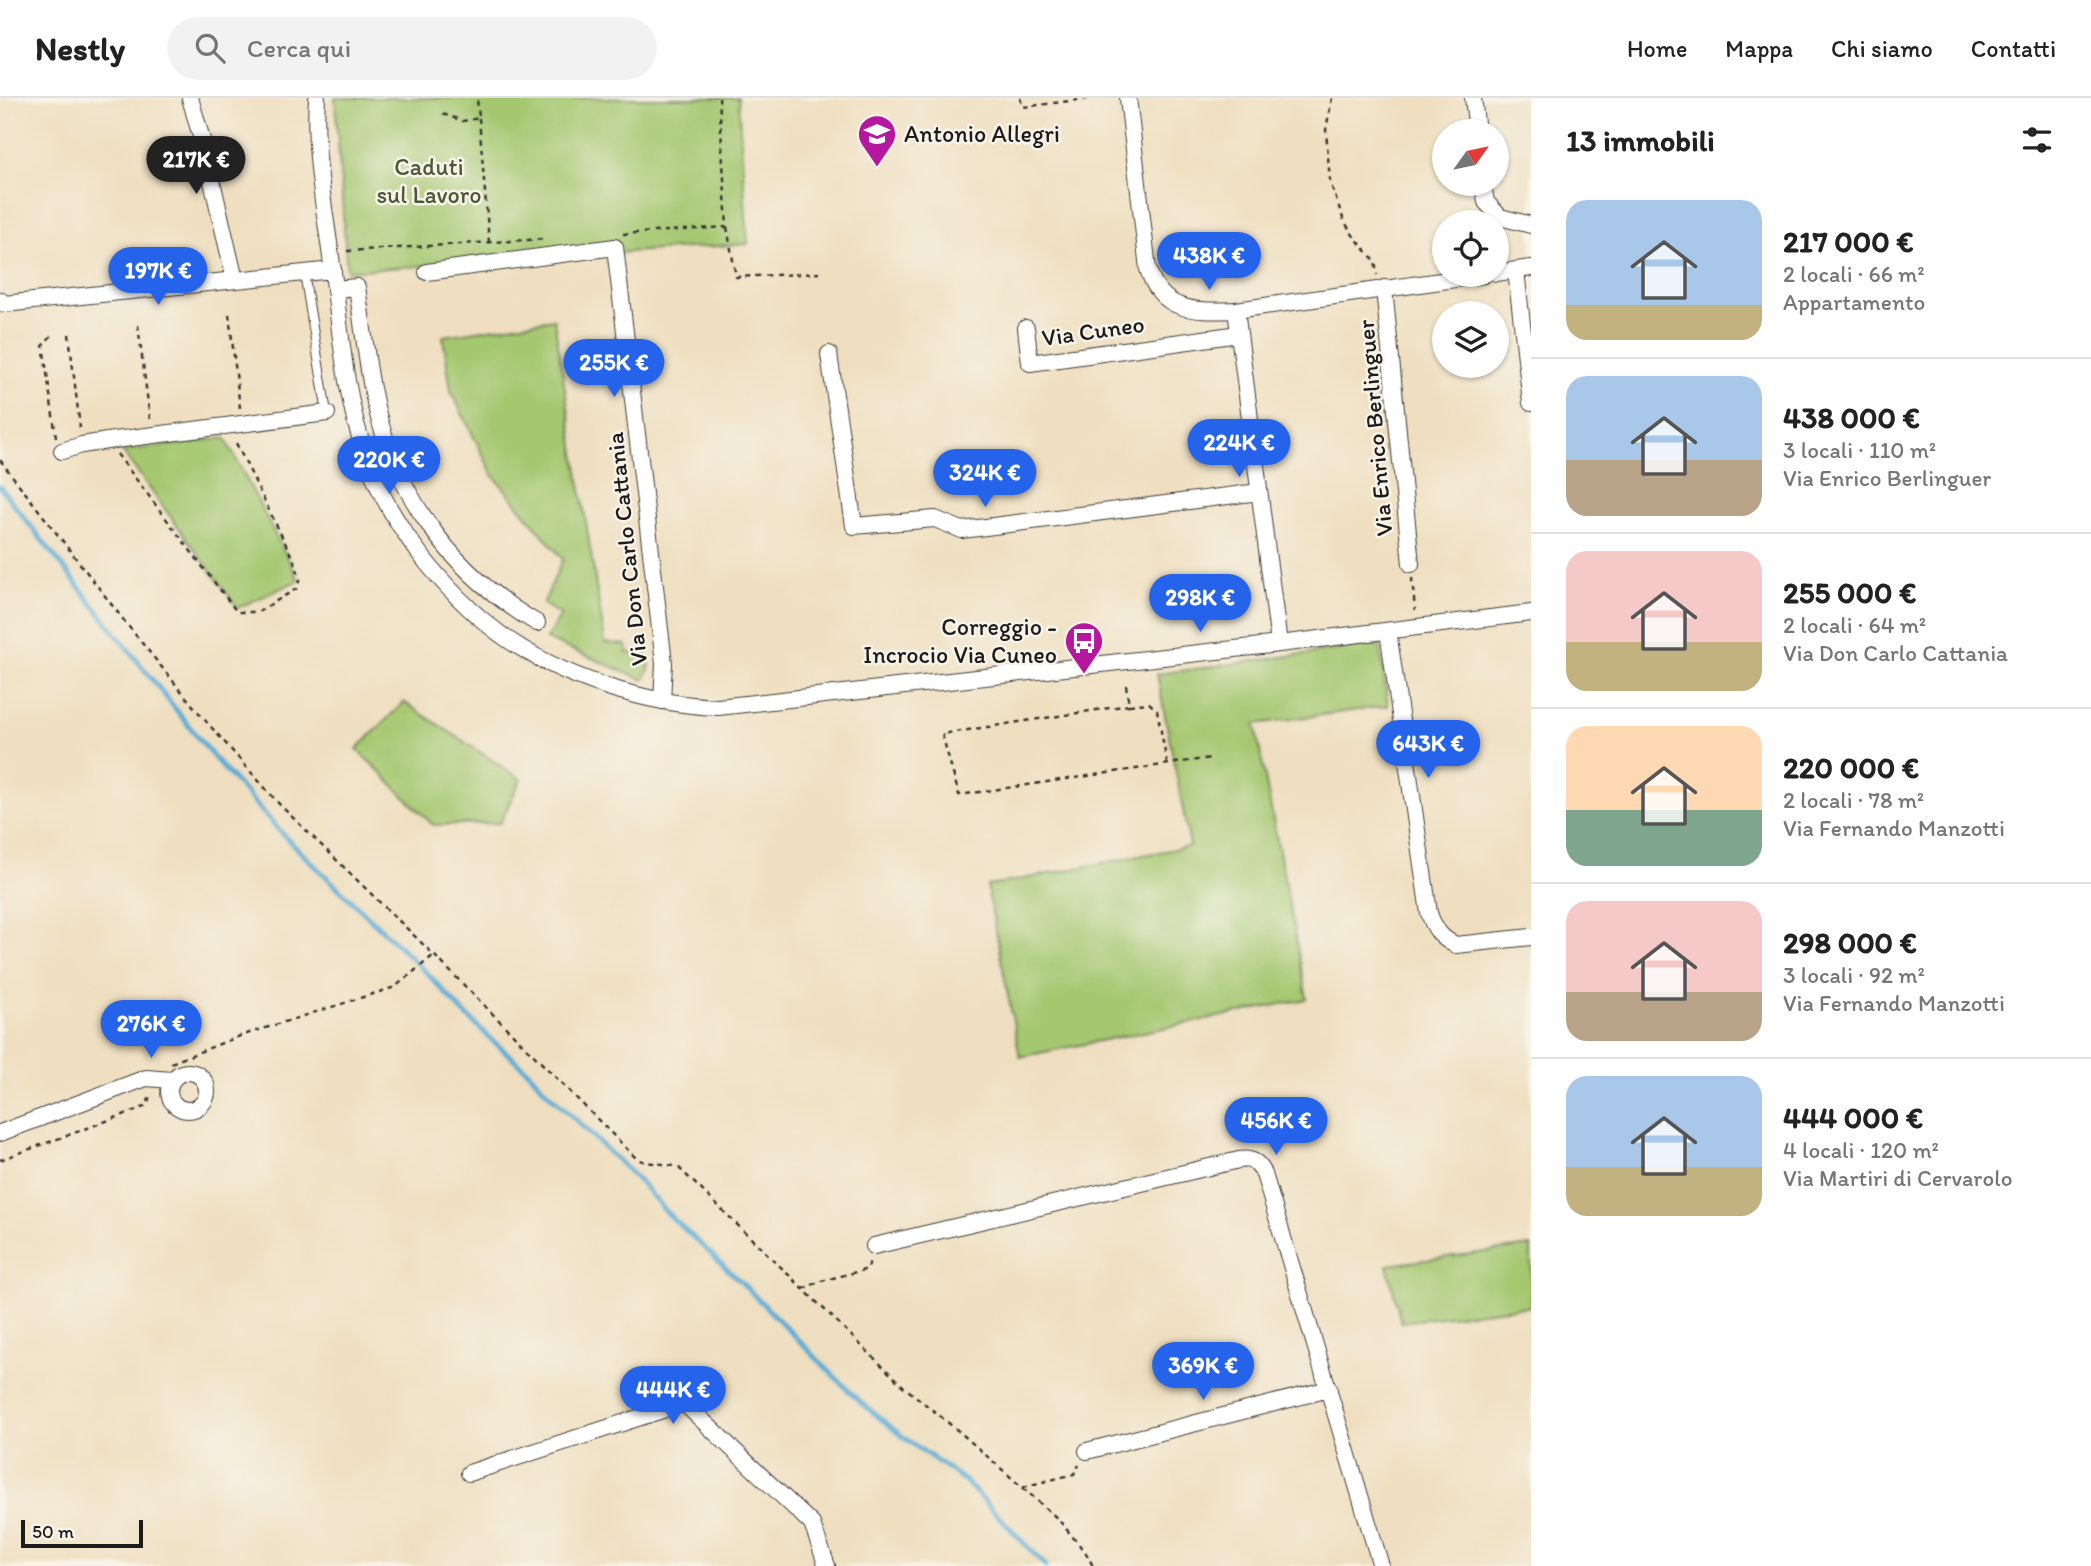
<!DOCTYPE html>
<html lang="it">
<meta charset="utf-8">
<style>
:root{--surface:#fff;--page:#f2f2f2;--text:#222;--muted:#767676;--line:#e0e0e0;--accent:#2563eb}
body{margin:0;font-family:Itim,sans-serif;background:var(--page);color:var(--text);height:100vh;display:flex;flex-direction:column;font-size:26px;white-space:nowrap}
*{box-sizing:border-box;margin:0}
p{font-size:23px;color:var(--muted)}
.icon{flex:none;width:38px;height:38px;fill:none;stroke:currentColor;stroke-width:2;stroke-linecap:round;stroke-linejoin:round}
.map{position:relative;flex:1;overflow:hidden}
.drawer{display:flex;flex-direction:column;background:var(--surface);width:560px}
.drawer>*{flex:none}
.needle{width:46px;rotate:57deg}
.fabs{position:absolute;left:1432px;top:21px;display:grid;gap:14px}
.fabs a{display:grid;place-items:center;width:77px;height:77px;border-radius:50%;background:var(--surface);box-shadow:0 2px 5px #0004;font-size:35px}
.scale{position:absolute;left:21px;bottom:18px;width:122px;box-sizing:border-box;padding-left:7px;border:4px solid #1c1c1c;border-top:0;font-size:19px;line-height:24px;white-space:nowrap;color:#1c1c1c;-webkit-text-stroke:5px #f7f3e8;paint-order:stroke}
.price{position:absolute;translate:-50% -60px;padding:0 16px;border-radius:24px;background:var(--accent);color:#fff;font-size:23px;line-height:46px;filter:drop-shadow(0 2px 4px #0008)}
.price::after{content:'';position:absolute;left:50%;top:42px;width:21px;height:16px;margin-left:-10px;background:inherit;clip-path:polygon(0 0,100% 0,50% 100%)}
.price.selected{background:#222;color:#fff}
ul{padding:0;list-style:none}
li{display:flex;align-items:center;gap:21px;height:175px;padding:0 35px}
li+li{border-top:2px solid var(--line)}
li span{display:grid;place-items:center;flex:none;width:196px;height:140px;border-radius:21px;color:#555}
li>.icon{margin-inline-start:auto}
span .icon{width:84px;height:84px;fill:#fffc;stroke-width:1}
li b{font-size:30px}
h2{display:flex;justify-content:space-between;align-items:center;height:84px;padding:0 35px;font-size:30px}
header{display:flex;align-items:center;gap:42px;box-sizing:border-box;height:98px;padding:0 35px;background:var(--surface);border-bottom:2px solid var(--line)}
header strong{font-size:33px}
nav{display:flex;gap:38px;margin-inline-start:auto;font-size:24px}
.search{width:490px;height:63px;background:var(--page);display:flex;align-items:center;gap:18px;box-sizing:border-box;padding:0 24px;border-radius:38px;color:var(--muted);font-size:26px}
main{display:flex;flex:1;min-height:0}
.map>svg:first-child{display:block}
</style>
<header>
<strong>Nestly</strong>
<div class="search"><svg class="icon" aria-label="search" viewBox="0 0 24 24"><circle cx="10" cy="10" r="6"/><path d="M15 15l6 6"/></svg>Cerca qui</div>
<nav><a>Home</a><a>Mappa</a><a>Chi siamo</a><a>Contatti</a></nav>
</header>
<main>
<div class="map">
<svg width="1531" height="1468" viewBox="0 0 1531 1468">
<rect width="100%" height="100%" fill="#f7f3e8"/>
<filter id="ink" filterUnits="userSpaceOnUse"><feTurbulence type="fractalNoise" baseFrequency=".0143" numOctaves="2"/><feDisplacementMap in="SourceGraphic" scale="14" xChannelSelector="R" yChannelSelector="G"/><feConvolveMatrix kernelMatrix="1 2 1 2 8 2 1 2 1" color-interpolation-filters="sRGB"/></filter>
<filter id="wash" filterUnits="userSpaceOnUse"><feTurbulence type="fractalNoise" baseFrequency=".00686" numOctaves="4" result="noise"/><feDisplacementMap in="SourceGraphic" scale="28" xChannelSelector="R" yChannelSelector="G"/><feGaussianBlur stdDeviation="1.57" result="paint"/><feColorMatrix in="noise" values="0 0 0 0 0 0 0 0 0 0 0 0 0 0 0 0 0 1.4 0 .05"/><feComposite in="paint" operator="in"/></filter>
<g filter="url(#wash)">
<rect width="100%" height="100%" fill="#efdfc0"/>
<g fill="#a5c770" stroke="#607246" stroke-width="2">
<path d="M 335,0 L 738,0 L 748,146 L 347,173 Z"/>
<path d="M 554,221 L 605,545 L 626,547 L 628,555 L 645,553 L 650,569 L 644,582 L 546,541 L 561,517 L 543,506 L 563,461 L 493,377 L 451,293 L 443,238 Z"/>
<path d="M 225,340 L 299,482 L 238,510 L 122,353 Z"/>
<path d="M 1380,546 L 1388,608 L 1255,626 L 1307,901 L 1020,959 L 987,788 L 1190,748 L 1157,576 Z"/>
<path d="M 404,604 L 521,681 L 500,725 L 433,727 L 357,651 Z"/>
<path d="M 1531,1148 L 1531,1208 L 1401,1224 L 1387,1167 Z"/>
</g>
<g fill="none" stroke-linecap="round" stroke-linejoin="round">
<path stroke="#59acd4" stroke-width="5" d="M 0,389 L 215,661 L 289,743 L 428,876 L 458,909 L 493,943 L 529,974 L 545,992 L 643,1087 L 667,1115 L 741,1184 L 859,1303 L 903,1339 L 965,1383 L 1046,1468"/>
</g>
</g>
<g filter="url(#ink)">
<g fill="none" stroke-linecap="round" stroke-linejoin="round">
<g stroke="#3c3935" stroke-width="10">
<path id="service" d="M 304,175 L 327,315"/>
</g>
<g stroke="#3c3935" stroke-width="18">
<g id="minor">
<path d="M 190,0 L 204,49 L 235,182"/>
<path d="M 317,0 C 313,56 326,118 333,174 C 341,237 345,301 367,361 C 390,427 444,494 500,536 C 561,580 644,606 718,609 L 1279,546 L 1531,515"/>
<path d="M 1128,0 L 1148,171 C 1162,216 1196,213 1236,212 L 1483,177"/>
<path d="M 1473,0 L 1477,33"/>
<path d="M 1483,86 L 1486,104 L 1500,119 L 1531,127"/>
<path d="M 1516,173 L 1531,305"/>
<path d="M 427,174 L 615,149 L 664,565 L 662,603"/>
<path d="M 1496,175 L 1531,170"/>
<path d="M 1384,190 L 1411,466"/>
<path d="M 335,191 L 357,189 C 362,223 366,257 372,290 C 391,391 449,474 537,525"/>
<path d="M 0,202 L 4,206 L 333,172"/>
<path d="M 1236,212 L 1279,546"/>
<path d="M 1026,230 L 1030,265 L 1239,236"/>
<path d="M 829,256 L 854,428 L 935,421 L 962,432 L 1259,394"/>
<path d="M 62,353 L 82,347 L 107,343 L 327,315"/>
<path d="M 1388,533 L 1429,815 C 1434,830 1441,841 1456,847 L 1531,839"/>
<circle cx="188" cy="993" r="19"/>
<path d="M 0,1035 L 146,980 L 172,982"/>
<path d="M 874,1148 L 1239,1062 C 1251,1060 1259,1064 1264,1076 L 1381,1468"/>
<path d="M 1087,1353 L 1329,1291"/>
<path d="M 469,1375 L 684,1305 L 812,1426 L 827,1468"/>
</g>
</g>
<g stroke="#3c3935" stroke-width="2.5" stroke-dasharray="5 5" stroke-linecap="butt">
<path d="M 1020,0 L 1023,9 L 1093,0"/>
<path d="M 1332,0 L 1326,32 L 1330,84 L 1344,123 L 1353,137 L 1375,163 L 1377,177"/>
<path d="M 443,16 L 463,23 L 479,20 L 477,0"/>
<path d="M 479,20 L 489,144"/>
<path d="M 727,129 L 736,179 L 819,175"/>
<path d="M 623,136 L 727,129 L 719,0"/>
<path d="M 347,153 L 543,141"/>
<path d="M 229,216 L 240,310"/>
<path d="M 138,227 L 150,321"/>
<path d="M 69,236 L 80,330"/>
<path d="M 51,238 L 43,247 L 56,339"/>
<path d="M 117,356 L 237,514 L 258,514 L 296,491 L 300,482 L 296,467 L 235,343"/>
<path d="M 0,362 L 129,529 L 204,621 L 280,707 L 434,857 L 637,1061 C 651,1067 665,1064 679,1070 L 903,1288 L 962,1336 L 1058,1421 L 1086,1455 L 1093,1468"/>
<path d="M 1412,480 L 1415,512"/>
<path d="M 1126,587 L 1129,607 L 942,636 L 959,697 L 1210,660"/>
<path d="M 1129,607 L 1149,605 L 1157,612 L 1167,665"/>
<path d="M 171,965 L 240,938 L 395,889 L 434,857"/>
<path d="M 0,1062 L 142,1010 L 147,1007 L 151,995"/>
<path d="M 803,1191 L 821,1183 L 868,1171 L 870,1162"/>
<path d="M 1023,1389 L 1074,1376 L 1079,1367"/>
</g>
<use href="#service" stroke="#fff" stroke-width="8"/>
<use href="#minor" stroke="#fff" stroke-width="16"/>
</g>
</g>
<defs>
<g id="school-pin" transform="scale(2.0125)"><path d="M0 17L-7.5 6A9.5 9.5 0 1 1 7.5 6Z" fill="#b5179e" stroke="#f7f3e8"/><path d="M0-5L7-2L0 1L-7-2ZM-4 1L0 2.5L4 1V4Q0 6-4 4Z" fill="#fff"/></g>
<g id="bus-pin" transform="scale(2.0125)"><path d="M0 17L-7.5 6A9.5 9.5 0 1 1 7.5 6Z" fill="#b5179e" stroke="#f7f3e8"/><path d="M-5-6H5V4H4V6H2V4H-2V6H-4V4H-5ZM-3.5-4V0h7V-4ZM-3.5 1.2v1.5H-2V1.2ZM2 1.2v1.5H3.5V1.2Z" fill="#fff"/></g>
</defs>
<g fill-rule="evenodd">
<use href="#school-pin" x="877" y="36"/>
<use href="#bus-pin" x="1084" y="543"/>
</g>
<g text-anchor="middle" stroke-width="5" stroke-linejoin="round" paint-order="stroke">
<g font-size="24" fill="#1c1c1c" stroke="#f7f3e8" text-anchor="start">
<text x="904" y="44">Antonio Allegri</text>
<text x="1057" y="537" text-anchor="end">Correggio -<tspan x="1057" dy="28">Incrocio Via Cuneo</tspan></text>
</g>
<g font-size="24" fill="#4c5839" stroke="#f7f3e8">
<text x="429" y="77">Caduti<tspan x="429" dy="28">sul Lavoro</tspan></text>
</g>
<g font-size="24" fill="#1c1c1c" stroke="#f7f3e8">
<text transform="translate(1093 233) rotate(-8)" y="8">Via Cuneo</text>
<text transform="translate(1375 330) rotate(-95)" y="8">Via Enrico Berlinguer</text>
<text transform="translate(627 451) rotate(-96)" y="8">Via Don Carlo Cattania</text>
</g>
</g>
</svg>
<div class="fabs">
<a><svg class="needle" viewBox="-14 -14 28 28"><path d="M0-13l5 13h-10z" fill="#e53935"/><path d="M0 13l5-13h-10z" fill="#767676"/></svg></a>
<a><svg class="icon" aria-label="locate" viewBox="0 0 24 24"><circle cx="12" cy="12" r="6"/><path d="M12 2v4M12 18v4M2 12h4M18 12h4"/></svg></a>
<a><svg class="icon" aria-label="layers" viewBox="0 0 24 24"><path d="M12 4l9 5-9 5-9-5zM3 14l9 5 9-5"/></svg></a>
</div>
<div class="scale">50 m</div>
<b class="price selected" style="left:196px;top:98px">217K €</b>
<b class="price" style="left:1209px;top:194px">438K €</b>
<b class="price" style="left:158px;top:209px">197K €</b>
<b class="price" style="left:614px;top:301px">255K €</b>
<b class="price" style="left:1239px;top:381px">224K €</b>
<b class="price" style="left:389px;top:398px">220K €</b>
<b class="price" style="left:985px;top:411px">324K €</b>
<b class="price" style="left:1200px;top:536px">298K €</b>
<b class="price" style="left:1428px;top:682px">643K €</b>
<b class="price" style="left:151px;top:962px">276K €</b>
<b class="price" style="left:1276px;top:1059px">456K €</b>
<b class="price" style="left:1203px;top:1304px">369K €</b>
<b class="price" style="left:673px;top:1328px">444K €</b>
</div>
<section class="drawer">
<h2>13 immobili<svg class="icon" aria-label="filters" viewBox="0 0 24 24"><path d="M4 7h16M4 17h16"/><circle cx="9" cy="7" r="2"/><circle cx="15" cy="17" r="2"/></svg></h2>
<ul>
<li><span style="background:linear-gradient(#a9c7e8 75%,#c2b280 0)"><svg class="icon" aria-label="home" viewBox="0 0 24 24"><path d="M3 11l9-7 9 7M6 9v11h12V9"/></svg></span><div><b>217 000 €</b><p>2 locali · 66 m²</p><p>Appartamento</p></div></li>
<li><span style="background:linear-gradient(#a9c7e8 60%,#b9a48a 0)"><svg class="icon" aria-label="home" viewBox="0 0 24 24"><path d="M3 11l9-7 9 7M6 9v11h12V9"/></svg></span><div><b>438 000 €</b><p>3 locali · 110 m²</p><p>Via Enrico Berlinguer</p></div></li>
<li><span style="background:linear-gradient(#f6c9c9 65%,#c2b280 0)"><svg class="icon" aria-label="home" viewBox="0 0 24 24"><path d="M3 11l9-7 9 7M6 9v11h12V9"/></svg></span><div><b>255 000 €</b><p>2 locali · 64 m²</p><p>Via Don Carlo Cattania</p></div></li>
<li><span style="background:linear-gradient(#ffd9b3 60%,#7fa58c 0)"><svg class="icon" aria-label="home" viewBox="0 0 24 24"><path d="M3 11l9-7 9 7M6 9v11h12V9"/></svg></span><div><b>220 000 €</b><p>2 locali · 78 m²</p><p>Via Fernando Manzotti</p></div></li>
<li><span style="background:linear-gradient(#f6c9c9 65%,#b9a48a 0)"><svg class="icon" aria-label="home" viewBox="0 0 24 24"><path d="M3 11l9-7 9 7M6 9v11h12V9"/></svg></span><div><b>298 000 €</b><p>3 locali · 92 m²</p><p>Via Fernando Manzotti</p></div></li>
<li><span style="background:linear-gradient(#a9c7e8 65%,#c2b280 0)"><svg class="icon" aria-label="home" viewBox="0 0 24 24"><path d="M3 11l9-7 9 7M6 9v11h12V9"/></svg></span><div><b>444 000 €</b><p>4 locali · 120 m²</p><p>Via Martiri di Cervarolo</p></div></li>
</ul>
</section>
</main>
